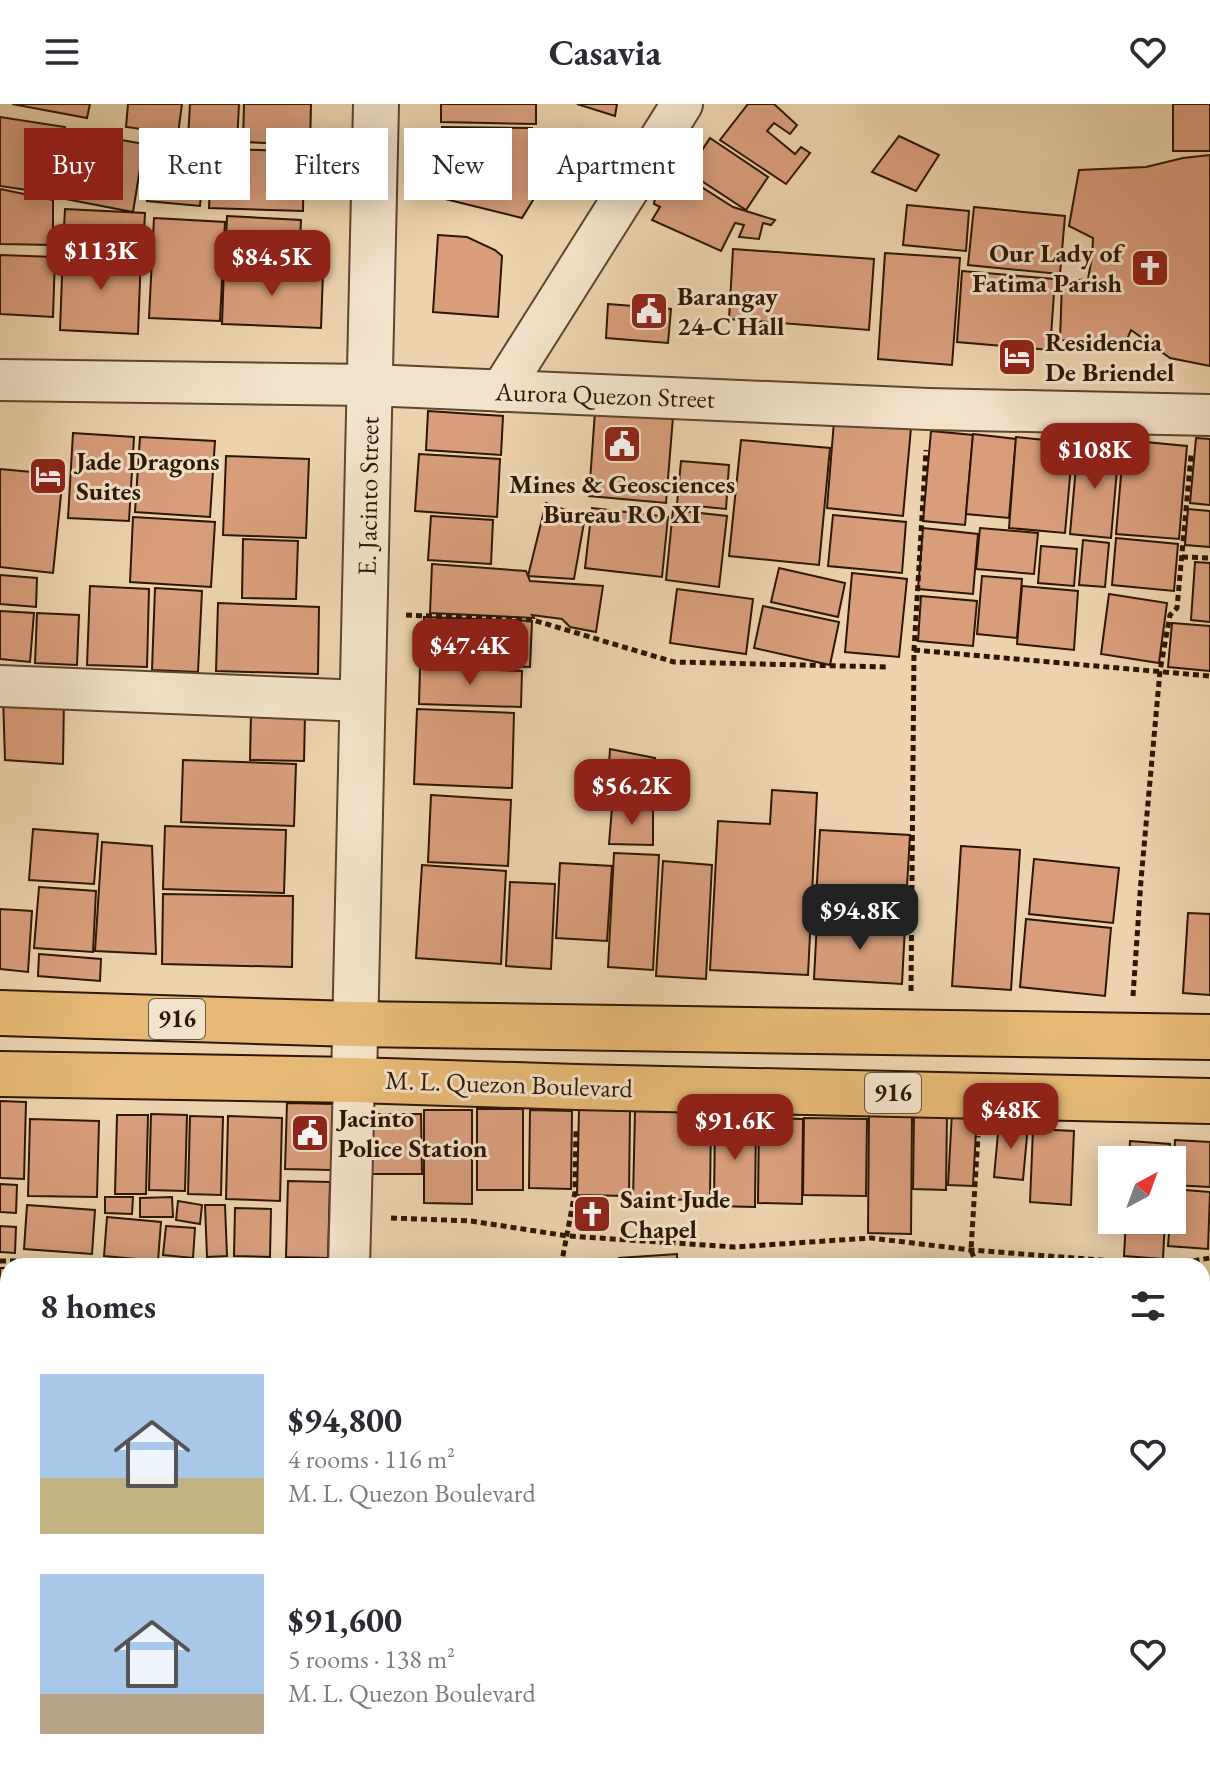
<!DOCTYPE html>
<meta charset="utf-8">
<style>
:root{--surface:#fff;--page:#f2f2f3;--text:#2b2b33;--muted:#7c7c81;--accent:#8f2418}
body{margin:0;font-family:"EB Garamond",serif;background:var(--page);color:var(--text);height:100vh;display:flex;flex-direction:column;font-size:30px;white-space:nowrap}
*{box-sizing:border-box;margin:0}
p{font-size:26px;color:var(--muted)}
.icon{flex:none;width:44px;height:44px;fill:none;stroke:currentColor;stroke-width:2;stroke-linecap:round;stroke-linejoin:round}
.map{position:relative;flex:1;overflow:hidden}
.panel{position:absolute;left:0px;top:1154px;width:1210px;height:512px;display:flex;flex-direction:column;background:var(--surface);border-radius:24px 24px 0 0;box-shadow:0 4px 20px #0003}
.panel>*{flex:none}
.banner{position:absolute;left:24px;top:24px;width:800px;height:72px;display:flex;gap:16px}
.needle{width:52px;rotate:41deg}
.buttons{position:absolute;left:1098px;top:1042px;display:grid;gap:16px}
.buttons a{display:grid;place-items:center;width:88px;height:88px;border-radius:0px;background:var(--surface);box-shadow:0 4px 20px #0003;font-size:40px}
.price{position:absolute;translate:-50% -68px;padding:0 18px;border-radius:16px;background:var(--accent);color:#fff;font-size:26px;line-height:52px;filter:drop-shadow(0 2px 4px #0008)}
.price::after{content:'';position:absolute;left:50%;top:48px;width:24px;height:18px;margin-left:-12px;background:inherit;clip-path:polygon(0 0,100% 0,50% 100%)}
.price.on{background:#222;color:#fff}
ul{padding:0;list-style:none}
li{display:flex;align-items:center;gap:24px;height:200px;padding:0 40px}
li span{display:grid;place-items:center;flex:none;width:224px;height:160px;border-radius:0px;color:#555}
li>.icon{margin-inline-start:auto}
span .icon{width:96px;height:96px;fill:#fffc;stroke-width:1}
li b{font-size:34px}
h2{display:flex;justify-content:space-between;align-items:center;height:96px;padding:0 40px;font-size:34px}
.tag{padding:0 28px;border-radius:0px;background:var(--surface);box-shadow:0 4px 20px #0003;font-size:28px;line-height:72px}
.tag.on{background:var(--accent);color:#fff}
header{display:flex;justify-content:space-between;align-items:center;height:104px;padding:0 40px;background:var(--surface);font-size:36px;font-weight:700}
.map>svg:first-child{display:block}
</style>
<header><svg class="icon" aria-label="menu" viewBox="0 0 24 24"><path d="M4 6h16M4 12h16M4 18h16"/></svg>Casavia<svg class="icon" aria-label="heart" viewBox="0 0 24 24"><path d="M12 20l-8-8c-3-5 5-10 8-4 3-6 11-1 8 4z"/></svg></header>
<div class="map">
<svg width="1210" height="1666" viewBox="0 0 1210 1666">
<rect width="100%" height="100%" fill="#ecd3ad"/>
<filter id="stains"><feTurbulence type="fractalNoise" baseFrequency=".0025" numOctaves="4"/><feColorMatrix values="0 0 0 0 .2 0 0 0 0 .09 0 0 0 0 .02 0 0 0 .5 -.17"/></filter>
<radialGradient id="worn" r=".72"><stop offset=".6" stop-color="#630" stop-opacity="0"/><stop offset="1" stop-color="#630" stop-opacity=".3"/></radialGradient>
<g fill="#d89e7c" stroke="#2e1700" stroke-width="2">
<path d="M 12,0 L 90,0 L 87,14 Z"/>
<path d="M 128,0 L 182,0 L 178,30 L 126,23 Z"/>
<path d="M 190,0 L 239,0 L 237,39 L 188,35 Z"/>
<path d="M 244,0 L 311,0 L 310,41 L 243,38 Z"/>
<path d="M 441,0 L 536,0 L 536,20 L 441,18 Z"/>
<path d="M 577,0 L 617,0 L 615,12 Z"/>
<path d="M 748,0 L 774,0 L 797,21 L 790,30 L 774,19 L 767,27 L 795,50 L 801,43 L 810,49 L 786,80 L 720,36 Z"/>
<rect x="1173" y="0" width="37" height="47"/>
<path d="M 0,13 L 65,23 L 55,90 L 0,82 Z"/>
<path d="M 442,23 L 532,24 L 531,57 L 554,62 L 522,114 L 441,94 Z"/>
<path d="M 71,27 L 144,40 L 133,108 L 60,94 Z"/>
<path d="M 899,32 L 939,51 L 916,87 L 872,68 Z"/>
<path d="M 710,34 L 768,73 L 746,106 L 688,68 Z"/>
<path d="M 152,35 L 205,40 L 200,102 L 147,97 Z"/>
<path d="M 212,44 L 304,48 L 303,107 L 209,104 Z"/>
<path d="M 1210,51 L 1210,262 L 1170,254 L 1131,226 L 1126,238 L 1060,236 L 1062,178 L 1088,175 L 1092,153 L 1093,134 L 1069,122 L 1079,66 L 1146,63 L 1183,54 Z"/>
<path d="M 678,68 L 733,103 L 775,116 L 771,121 L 763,119 L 759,135 L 739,133 L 744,121 L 735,119 L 721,147 L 652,116 L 660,103 L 654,100 L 657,82 L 669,83 Z"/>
<path d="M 0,85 L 53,96 L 53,141 L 0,140 Z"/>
<path d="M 907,101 L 969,107 L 966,147 L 903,141 Z"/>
<path d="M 974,103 L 1065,112 L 1060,170 L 968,161 Z"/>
<path d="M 65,105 L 145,109 L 143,146 L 63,141 Z"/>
<path d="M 227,112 L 301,116 L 299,163 L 225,160 Z"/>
<path d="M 154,114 L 225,118 L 220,217 L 149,214 Z"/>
<path d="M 438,131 L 467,133 L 495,146 L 502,152 L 498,213 L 433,208 Z"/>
<path d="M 733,145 L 874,155 L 869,226 L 729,215 Z"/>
<path d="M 63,146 L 141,149 L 138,230 L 60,226 Z"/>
<path d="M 885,149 L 960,154 L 952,261 L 878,255 Z"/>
<path d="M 0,151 L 55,153 L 53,213 L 0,210 Z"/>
<path d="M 224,164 L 323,168 L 321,224 L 222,220 Z"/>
<path d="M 962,167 L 1055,175 L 1050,246 L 957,238 Z"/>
<path d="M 608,200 L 671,205 L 668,239 L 606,234 Z"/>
<path d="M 428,307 L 503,312 L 501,351 L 426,346 Z"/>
<path d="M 595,307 L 673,313 L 666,399 L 589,392 Z"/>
<path d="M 834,317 L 911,324 L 903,412 L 827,404 Z"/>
<path d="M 931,327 L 973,331 L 965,421 L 923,417 Z"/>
<path d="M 73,329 L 134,333 L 129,417 L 68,414 Z"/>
<path d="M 973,330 L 1016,335 L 1009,414 L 966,410 Z"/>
<path d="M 140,333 L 215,337 L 210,413 L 135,408 Z"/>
<path d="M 1016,333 L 1073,339 L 1065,429 L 1009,424 Z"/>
<path d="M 1196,334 L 1210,335 L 1210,401 L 1190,399 Z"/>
<path d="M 741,336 L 830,344 L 819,461 L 729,452 Z"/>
<path d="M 1124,336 L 1187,342 L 1179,435 L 1116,430 Z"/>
<path d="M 1078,340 L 1119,343 L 1111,434 L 1070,430 Z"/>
<path d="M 419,350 L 500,355 L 497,413 L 415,407 Z"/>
<path d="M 226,352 L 309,355 L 306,434 L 223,431 Z"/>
<path d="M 681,357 L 729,361 L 726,405 L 677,400 Z"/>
<path d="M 0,365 L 63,371 L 53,469 L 0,463 Z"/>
<path d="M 546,399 L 585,413 L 574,475 L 528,472 Z"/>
<path d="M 592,404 L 668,413 L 662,473 L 585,464 Z"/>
<path d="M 1188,405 L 1210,407 L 1210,443 L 1185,441 Z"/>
<path d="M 673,406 L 727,412 L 719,483 L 666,476 Z"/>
<path d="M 833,411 L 906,418 L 902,469 L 828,462 Z"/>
<path d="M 431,412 L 493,416 L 491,460 L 428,456 Z"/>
<path d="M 133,413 L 215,418 L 211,483 L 130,478 Z"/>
<path d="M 923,424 L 978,430 L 973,490 L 918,485 Z"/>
<path d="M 980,424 L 1038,429 L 1034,470 L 976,465 Z"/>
<path d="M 1116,434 L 1178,440 L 1174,487 L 1112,481 Z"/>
<path d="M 243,435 L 298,437 L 296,495 L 242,494 Z"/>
<path d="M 1083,436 L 1109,439 L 1105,483 L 1079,481 Z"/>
<path d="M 1041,442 L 1077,445 L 1074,482 L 1038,479 Z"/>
<path d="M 1195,458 L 1210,459 L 1210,518 L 1191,516 Z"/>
<path d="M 432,460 L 526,467 L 530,477 L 603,482 L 596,528 L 570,523 L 562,515 L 532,511 L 534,514 L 430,509 Z"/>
<path d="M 779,464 L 845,479 L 838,513 L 771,498 Z"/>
<path d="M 852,469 L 907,475 L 899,553 L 845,548 Z"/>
<path d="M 0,471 L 37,474 L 36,503 L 0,500 Z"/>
<path d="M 982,472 L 1022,475 L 1017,534 L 977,530 Z"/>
<path d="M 90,482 L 149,485 L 147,563 L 87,561 Z"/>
<path d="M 1022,482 L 1078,487 L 1074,546 L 1017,540 Z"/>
<path d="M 155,484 L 202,487 L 198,568 L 152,566 Z"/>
<path d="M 677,485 L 753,495 L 746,550 L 670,539 Z"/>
<path d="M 1109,490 L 1167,499 L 1159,559 L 1101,550 Z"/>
<path d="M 921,492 L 977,497 L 973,542 L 918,537 Z"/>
<path d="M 218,499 L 319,503 L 318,570 L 216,567 Z"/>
<path d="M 763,502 L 839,518 L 830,561 L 754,544 Z"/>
<path d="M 0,507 L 34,509 L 30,558 L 0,555 Z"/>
<path d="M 37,509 L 79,511 L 77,561 L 35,559 Z"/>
<path d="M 424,513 L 532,517 L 530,563 L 423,559 Z"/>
<path d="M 1172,519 L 1210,522 L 1210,567 L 1168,563 Z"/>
<path d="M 420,563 L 522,567 L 521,603 L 419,600 Z"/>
<path d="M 3,592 L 64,592 L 63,660 L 5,656 Z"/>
<path d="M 417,605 L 514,609 L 512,684 L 414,680 Z"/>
<path d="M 251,608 L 305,610 L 304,657 L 250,656 Z"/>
<path d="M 610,645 L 655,654 L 656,696 L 607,692 Z"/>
<path d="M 183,656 L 296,660 L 294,722 L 181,718 Z"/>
<path d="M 772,686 L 817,689 L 808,871 L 710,866 L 718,717 L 770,720 Z"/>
<path d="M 431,691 L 511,696 L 508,762 L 428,758 Z"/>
<path d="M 612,704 L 653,706 L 653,741 L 609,740 Z"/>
<path d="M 165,722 L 286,726 L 284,789 L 163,785 Z"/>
<path d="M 33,725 L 98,730 L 94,780 L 29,776 Z"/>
<path d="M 820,726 L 910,731 L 905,817 L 815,812 Z"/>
<path d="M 102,738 L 152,742 L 156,850 L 95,847 Z"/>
<path d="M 961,742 L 1020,746 L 1011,886 L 952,882 Z"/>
<path d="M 614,749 L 659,751 L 653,866 L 608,863 Z"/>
<path d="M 1034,755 L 1119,764 L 1113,819 L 1029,810 Z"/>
<path d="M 663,757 L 712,761 L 706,875 L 656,872 Z"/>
<path d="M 560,759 L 612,762 L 607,837 L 556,834 Z"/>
<path d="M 422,761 L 506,767 L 501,860 L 416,854 Z"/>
<path d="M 510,778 L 555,780 L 551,865 L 506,862 Z"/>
<path d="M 39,783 L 96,787 L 93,848 L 34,844 Z"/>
<path d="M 163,790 L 293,792 L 292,863 L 162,860 Z"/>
<path d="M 0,805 L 32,807 L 28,868 L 0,865 Z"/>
<path d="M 1188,809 L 1210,810 L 1210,891 L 1183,889 Z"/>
<path d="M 1026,815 L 1111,824 L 1105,892 L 1020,883 Z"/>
<path d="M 817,817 L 905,822 L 902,880 L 814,875 Z"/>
<path d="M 39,850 L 101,855 L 100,877 L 38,872 Z"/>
<path d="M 0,997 L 26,998 L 24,1075 L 0,1074 Z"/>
<path d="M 287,999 L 333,1000 L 332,1066 L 285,1065 Z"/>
<rect x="477" y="1005" width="46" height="81"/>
<path d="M 424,1006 L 472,1006 L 472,1100 L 424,1099 Z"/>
<path d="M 530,1006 L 572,1007 L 571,1085 L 529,1084 Z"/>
<path d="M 579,1006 L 630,1006 L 629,1092 L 577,1091 Z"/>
<path d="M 635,1007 L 711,1009 L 710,1096 L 633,1095 Z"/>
<path d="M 952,1008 L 977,1009 L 973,1082 L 948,1081 Z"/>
<path d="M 914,1009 L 947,1010 L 946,1086 L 913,1085 Z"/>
<path d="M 151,1010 L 187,1011 L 185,1087 L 149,1086 Z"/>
<path d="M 371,1010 L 421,1010 L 422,1070 L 372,1070 Z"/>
<path d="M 117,1011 L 148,1011 L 146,1090 L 115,1090 Z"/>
<path d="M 869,1011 L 912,1012 L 911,1130 L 868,1129 Z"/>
<path d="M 190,1012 L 223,1013 L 221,1091 L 188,1090 Z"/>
<path d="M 228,1012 L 282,1014 L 280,1097 L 226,1095 Z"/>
<path d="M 715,1012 L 756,1013 L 755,1103 L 714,1102 Z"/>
<path d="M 759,1014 L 803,1015 L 802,1100 L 758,1099 Z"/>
<path d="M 804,1014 L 867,1015 L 866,1092 L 803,1091 Z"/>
<path d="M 30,1015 L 99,1017 L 97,1093 L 28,1092 Z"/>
<path d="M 999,1018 L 1028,1021 L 1023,1076 L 994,1073 Z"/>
<path d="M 1033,1025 L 1074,1027 L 1071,1101 L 1030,1098 Z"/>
<path d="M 1175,1036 L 1210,1038 L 1210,1083 L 1173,1081 Z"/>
<path d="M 1130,1037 L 1170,1040 L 1169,1056 L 1129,1056 Z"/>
<path d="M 288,1077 L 330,1078 L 328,1154 L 286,1153 Z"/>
<path d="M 0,1080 L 17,1081 L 16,1109 L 0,1108 Z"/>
<path d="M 1172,1085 L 1210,1088 L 1208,1145 L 1168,1142 L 1170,1116 L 1172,1116 Z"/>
<path d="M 105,1093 L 133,1093 L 132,1110 L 105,1109 Z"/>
<path d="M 172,1093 L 173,1113 L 140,1113 L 140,1094 Z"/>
<path d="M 178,1097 L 202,1101 L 200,1120 L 176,1116 Z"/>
<path d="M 27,1101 L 95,1106 L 92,1150 L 24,1145 Z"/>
<path d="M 205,1101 L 225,1101 L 227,1152 L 207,1153 Z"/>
<path d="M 235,1104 L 271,1105 L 270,1153 L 234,1152 Z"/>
<path d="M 107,1113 L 161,1118 L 158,1157 L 104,1152 Z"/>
<path d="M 1126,1116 L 1165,1116 L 1163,1155 L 1124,1152 Z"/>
<path d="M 0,1122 L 16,1123 L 15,1149 L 0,1148 Z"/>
<path d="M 166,1122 L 195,1124 L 193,1154 L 163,1151 Z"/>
<path d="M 677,1150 L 677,1162 L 619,1162 L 619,1154 Z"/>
<rect x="0" y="1164" width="8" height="33"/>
<path d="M 8,1199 L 8,1241 L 0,1241 L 0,1200 Z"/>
<path d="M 0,1246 L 8,1246 L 8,1279 L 0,1280 Z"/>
<rect x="0" y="1310" width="8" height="42"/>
<path d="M 1202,1470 L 1210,1483 L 1209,1529 L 1202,1518 Z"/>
<rect x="0" y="1583" width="8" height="57"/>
<path d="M 1202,1619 L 1204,1619 L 1210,1631 L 1210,1666 L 1163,1666 L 1159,1658 L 1202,1658 Z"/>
<path d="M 14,1658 L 47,1658 L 49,1666 L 16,1666 Z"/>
<path d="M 56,1658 L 94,1658 L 96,1666 L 58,1666 Z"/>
<path d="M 117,1658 L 174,1658 L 173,1666 L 116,1666 Z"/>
<path d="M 183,1658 L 219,1658 L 220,1665 L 184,1666 Z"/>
<rect x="431" y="1658" width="46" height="8"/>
<path d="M 1133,1658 L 1156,1658 L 1159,1666 L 1113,1666 Z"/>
<path d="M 254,1660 L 316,1662 L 316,1666 L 254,1666 Z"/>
</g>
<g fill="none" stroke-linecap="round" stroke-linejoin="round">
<g stroke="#5e462b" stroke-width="44">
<g id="minor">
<path d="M 0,276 L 370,281 L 928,305 L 1210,311"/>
<path d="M 501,287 L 682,0"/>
<path d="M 0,582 L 363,597"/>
<path d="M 349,1162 L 354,976"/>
<path d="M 0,1457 L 8,1457"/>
<path d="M 1202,1592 L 1210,1587"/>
<path d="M 324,1666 L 324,1658"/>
<path d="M 1043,1666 L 1062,1658"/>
</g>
</g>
<g stroke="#5e462b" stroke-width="48">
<path id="tertiary" d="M 354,976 L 376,0"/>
</g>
<g stroke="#2e1700" stroke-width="48">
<g id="primary">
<path d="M 0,909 L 354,920 L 1210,933"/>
<path d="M 0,970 L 354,976 L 576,983 L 1210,997"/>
</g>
</g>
<g stroke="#2e1700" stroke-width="5" stroke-dasharray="6 4" stroke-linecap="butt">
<path d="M 1182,453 L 1210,454"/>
<path d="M 406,511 L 533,516 L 674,558 L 887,563"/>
<path d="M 914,546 L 1210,572"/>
<path d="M 911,887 L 914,546 L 926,346"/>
<path d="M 1133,892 L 1141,776 L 1160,567 L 1170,511 L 1177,504 L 1191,351"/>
<path d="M 391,1114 L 471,1117 L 568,1132 L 735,1143 L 871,1134 L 971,1146 L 1152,1160 L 1153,1162"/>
<path d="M 0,1157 L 98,1157 L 247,1162"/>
<path d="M 561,1162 L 575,1088 L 576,1024"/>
<path d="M 977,1162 L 971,1146 L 978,1032"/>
<path d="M 1164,1162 L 1210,1154"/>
<path d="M 1202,1265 L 1210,1280"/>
<path d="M 0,1289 L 8,1289"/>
<path d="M 575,1658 L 576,1666"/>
<path d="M 109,1666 L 110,1658"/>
</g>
<use href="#minor" stroke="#f3e2ca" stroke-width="40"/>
<use href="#tertiary" stroke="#f3e2ca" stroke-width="44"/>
<use href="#primary" stroke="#e6ba76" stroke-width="44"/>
</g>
<defs>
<g id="church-square" transform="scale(2)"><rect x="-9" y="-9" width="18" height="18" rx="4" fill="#8f2418" stroke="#f3e2ca"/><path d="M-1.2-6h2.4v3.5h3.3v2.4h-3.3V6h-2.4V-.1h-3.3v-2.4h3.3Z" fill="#fff"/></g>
<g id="civic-square" transform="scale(2)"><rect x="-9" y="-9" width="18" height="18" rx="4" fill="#8f2418" stroke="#f3e2ca"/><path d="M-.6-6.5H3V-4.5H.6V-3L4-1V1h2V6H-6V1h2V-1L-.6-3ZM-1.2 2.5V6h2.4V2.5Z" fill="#fff"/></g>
<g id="hotel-square" transform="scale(2)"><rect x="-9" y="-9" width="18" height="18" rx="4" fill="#8f2418" stroke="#f3e2ca"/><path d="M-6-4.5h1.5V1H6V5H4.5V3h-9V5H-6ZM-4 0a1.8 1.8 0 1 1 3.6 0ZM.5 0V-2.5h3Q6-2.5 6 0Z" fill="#fff"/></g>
</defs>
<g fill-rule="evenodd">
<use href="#church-square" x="1150" y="164"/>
<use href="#civic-square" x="649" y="207"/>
<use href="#hotel-square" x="1017" y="253"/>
<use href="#civic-square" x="622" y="340"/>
<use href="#hotel-square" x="48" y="372"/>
<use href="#civic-square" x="310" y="1029"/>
<use href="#church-square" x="592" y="1110"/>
</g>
<g text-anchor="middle" stroke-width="6" stroke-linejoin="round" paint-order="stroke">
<g fill="#f3e2ca" stroke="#69543d" stroke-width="2">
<rect x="149" y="895" width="56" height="40" rx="6"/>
<rect x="865" y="969" width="56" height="40" rx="6"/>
</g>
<g font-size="24" font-weight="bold" fill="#2e1700">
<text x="177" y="923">916</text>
<text x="893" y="997">916</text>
</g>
<g font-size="26" font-weight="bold" fill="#2e1700" stroke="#f3e2ca" text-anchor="start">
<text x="1122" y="158" text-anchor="end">Our Lady of<tspan x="1122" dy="30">Fatima Parish</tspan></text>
<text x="677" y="201">Barangay<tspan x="677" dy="30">24-C Hall</tspan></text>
<text x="1045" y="247">Residencia<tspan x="1045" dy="30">De Briendel</tspan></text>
<text x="76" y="366">Jade Dragons<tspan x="76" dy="30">Suites</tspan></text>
<text x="622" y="389" text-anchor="middle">Mines &amp; Geosciences<tspan x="622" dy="30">Bureau RO XI</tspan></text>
<text x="338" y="1023">Jacinto<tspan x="338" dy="30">Police Station</tspan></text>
<text x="620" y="1104">Saint Jude<tspan x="620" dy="30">Chapel</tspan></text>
</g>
<g font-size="26" fill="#2e1700" stroke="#f3e2ca">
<text transform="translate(605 291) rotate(2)" y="9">Aurora Quezon Street</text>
<text transform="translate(368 392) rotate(-89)" y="9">E. Jacinto Street</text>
<text transform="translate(509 980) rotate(2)" y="9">M. L. Quezon Boulevard</text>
</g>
</g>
<rect width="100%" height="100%" filter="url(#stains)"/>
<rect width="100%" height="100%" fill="url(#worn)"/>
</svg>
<div class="buttons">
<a><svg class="needle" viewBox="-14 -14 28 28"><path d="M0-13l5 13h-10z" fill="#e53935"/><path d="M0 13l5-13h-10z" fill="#7c7c81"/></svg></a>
</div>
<b class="price" style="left:101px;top:188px">$113K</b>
<b class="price" style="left:272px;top:194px">$84.5K</b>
<b class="price" style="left:1095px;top:387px">$108K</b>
<b class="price" style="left:470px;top:583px">$47.4K</b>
<b class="price" style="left:632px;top:723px">$56.2K</b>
<b class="price on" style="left:860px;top:848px">$94.8K</b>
<b class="price" style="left:1011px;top:1047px">$48K</b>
<b class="price" style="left:735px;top:1058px">$91.6K</b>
<div class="banner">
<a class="tag on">Buy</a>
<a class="tag">Rent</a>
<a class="tag">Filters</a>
<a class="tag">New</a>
<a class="tag">Apartment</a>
</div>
<section class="panel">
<h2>8 homes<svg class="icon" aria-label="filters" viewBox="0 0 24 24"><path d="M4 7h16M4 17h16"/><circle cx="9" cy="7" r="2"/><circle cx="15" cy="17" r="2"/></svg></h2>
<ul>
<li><span style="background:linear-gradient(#a9c7e8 65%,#c2b280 0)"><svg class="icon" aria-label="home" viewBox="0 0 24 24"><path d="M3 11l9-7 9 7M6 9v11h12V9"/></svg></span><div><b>$94,800</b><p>4 rooms · 116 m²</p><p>M. L. Quezon Boulevard</p></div><svg class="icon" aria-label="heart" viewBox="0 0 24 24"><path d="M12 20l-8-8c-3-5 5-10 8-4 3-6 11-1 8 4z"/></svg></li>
<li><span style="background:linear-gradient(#a9c7e8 75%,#b9a48a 0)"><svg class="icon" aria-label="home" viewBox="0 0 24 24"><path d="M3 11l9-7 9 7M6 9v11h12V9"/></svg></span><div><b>$91,600</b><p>5 rooms · 138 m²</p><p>M. L. Quezon Boulevard</p></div><svg class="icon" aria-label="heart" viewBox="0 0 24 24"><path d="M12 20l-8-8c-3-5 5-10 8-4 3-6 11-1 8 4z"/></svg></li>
</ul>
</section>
</div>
